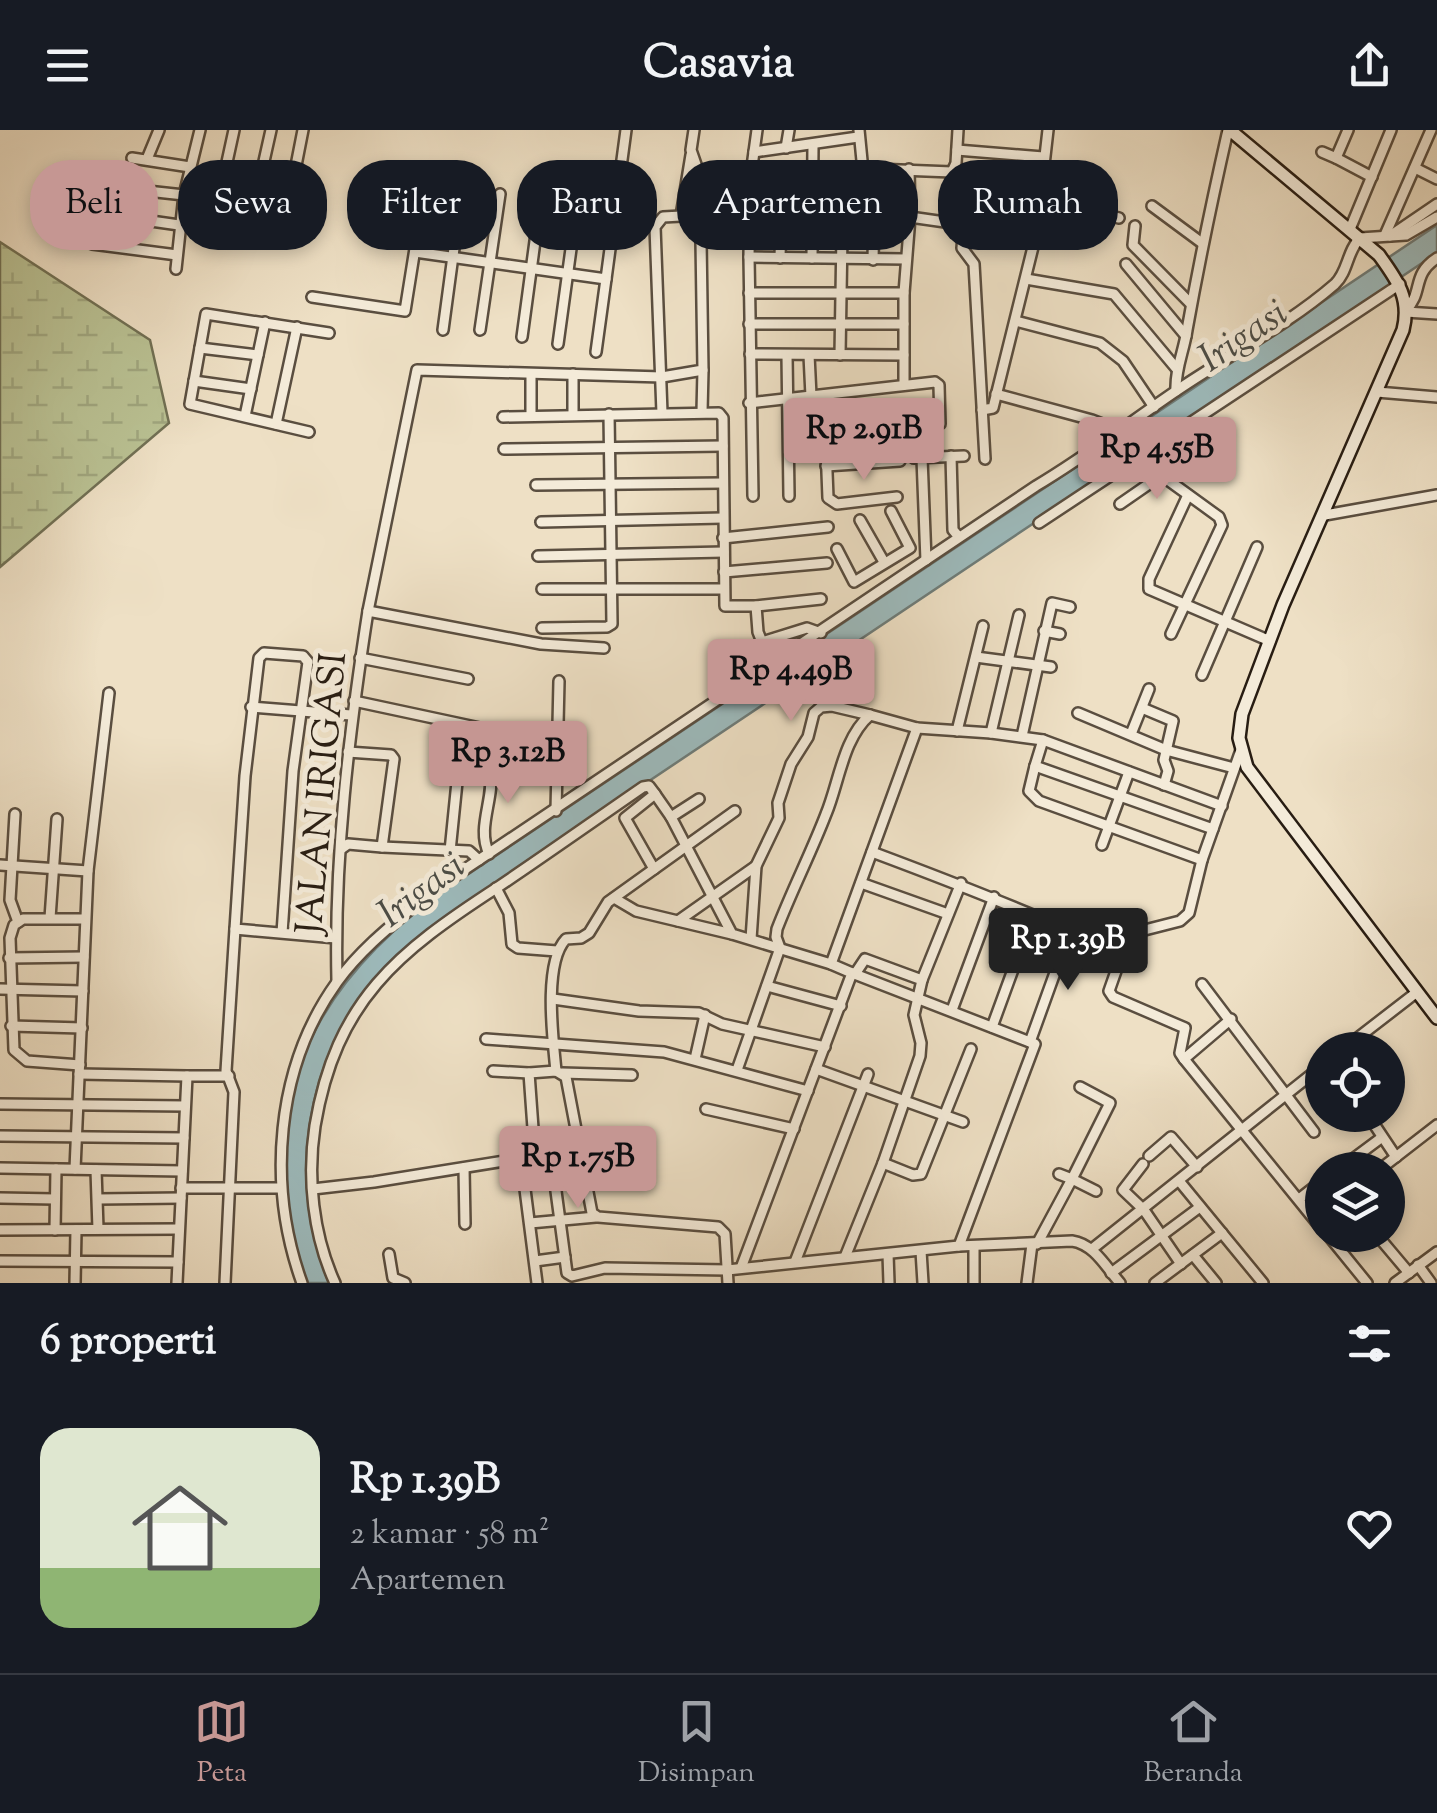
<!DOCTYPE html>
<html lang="id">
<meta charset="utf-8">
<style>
:root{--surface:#171b24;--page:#20242c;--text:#f1f3f6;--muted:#9ea1a6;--line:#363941;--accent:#c59692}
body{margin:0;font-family:"Sorts Mill Goudy",serif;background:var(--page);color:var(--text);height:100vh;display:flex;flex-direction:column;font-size:38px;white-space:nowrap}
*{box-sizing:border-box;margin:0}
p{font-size:32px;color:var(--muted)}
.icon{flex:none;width:55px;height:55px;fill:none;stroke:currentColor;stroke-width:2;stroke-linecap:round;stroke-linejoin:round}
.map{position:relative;height:1153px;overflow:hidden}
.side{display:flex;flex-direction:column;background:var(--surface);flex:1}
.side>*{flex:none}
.banner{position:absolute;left:30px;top:30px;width:1378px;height:90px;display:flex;gap:20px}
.controls{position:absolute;left:1305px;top:902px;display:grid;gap:20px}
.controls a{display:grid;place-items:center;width:100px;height:100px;border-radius:50%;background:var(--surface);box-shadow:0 5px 15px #0003;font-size:50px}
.price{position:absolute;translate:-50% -85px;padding:0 22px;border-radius:10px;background:var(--accent);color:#111;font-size:32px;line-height:65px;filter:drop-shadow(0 2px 5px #0008)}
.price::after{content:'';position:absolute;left:50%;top:60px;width:30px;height:22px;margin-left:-15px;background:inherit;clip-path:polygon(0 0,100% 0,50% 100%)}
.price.selected{background:#222;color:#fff}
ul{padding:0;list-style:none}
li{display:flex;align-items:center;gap:30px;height:250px;padding:0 40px}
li+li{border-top:2px solid var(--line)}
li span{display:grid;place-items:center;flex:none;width:280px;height:200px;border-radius:30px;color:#555}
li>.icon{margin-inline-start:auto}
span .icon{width:120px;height:120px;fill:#fffc;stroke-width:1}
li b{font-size:42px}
h2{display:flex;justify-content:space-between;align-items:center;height:120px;padding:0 40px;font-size:42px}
.pill{padding:0 35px;border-radius:40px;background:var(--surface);box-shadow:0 5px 15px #0003;font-size:35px;line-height:90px}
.pill.selected{background:var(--accent);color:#111}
header{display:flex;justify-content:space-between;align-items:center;height:130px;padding:0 40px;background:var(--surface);font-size:45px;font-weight:800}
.tabs{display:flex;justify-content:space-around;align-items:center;height:140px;border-top:2px solid var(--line);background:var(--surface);font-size:28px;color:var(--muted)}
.tabs a{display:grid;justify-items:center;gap:5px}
.tabs .selected{color:var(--accent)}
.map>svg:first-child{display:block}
</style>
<header><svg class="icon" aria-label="menu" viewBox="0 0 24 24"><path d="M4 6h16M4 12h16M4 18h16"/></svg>Casavia<svg class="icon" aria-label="share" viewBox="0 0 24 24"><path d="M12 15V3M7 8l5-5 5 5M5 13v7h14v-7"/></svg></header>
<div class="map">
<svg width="1437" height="1153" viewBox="0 0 1437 1153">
<defs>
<pattern id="wetland-marsh" width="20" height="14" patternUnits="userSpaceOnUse" patternTransform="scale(2.5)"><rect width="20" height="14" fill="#bac294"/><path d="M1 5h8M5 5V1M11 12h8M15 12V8" fill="none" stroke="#a0a67f"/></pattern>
</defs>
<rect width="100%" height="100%" fill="#eee0c5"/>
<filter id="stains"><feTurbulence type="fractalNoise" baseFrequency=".002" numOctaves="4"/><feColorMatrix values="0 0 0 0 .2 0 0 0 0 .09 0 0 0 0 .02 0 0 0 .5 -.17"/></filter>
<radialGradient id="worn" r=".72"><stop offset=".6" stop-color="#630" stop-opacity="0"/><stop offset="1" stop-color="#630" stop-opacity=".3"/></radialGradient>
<path fill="url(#wetland-marsh)" stroke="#717054" stroke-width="2.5" d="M 0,112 L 150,210 L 169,293 L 0,437 Z"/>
<path fill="#9dbbbd" stroke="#6e7c79" stroke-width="2.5" d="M 1437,95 L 1437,123 L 470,771 C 441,791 409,811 385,837 C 306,923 285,1046 329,1153 L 304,1153 C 298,1129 288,1104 285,1079 C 268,932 340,832 455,753 Z"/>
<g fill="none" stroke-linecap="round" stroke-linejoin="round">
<g stroke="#5a4e40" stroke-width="14">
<g id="street">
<path d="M 234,0 L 222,55 L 250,61 L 240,112"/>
<path d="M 859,0 L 863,41"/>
<path d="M 786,18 L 789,0"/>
<path d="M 957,20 L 1043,27"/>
<path d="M 754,22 L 858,7"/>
<path d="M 1322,22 L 1336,28 L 1348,0"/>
<path d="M 132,28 L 190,37"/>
<path d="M 1336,28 L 1372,47"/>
<path d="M 147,29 L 159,0"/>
<path d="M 1415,38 L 1437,49"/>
<path d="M 909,39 L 910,87 L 1036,105"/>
<path d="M 750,51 L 812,48 L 875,39 L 952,42 L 956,33 L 958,0"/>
<path d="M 292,56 L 303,0"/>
<path d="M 258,58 L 271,0"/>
<path d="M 959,58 L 1039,69 L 1119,88"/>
<path d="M 129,59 L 184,65"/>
<path d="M 1152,76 L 1202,113"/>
<path d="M 102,84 L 179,95"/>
<path d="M 681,86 L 691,25"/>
<path d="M 964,95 L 962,118 L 974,134 L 985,329"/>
<path d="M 1135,96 L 1133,115 L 1191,174"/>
<path d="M 1350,99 L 1391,0"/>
<path d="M 1385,105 L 1431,0"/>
<path d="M 1390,106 L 1437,74"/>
<path d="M 92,114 L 177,125"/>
<path d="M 415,122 L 606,149 L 626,0"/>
<path d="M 749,127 L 906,129"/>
<path d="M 780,128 L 782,49"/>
<path d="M 812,128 L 813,15"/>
<path d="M 873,130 L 875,39"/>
<path d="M 1126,134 L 1186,206"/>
<path d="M 176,139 L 184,65 L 200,0"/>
<path d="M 1026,149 L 1114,164 L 1176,238"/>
<path d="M 749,163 L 904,163"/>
<path d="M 312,167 L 405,181 L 425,56"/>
<path d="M 1406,180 C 1424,162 1411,145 1437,128"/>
<path d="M 1406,182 L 1437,184"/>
<path d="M 1016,191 L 1100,213 L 1123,231 L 1154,277"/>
<path d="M 749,194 L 904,194"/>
<path d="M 443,200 L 462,59"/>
<path d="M 480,200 L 500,64"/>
<path d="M 522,207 L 541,67"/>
<path d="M 558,214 L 577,75"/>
<path d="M 200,218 L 258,225"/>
<path d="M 596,222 L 606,149"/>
<path d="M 750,224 L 904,225"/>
<path d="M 787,225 L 789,366"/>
<path d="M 809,225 L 811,266"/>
<path d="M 840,225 L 843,44"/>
<path d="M 531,245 L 531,286"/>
<path d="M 194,251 L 251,259"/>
<path d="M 904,255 L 904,163 L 910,87"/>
<path d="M 1176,261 C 1175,239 1184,221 1187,200 C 1199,133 1213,66 1228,0"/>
<path d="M 1377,262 L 1437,267"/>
<path d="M 996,264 L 1092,290 L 1120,301"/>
<path d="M 824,265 L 828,368 L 837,374 L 897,367"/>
<path d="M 749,273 L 935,252 L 939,255 L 940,294"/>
<path d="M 982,280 L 993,278 L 1036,105 L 1048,0"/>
<path d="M 702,282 L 703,240"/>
<path d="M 662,283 L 655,97 L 663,87 L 700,85"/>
<path d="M 573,284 L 573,244"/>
<path d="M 245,286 L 265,192"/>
<path d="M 503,287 L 719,283 L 723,288 L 725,476 L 756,476 L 758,502 L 762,512 L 807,498 L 821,503"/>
<path d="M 276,294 L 297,197"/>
<path d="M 825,299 L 904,293"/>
<path d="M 309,302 L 190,274 L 206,184 L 329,203"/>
<path d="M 504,319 L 723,316"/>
<path d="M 951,326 L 953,400 L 959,407"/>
<path d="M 914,328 L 964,326"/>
<path d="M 922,328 L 926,430"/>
<path d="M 826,336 L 900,331"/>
<path d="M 1161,345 L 1219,387 L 1222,395 L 1171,504"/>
<path d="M 536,355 L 723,353"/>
<path d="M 1188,365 L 1149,449 L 1149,459 L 1270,511"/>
<path d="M 753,366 L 749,127 L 750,51 L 757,0"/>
<path d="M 1120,374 L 1172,338"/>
<path d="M 1325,385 L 1437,365"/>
<path d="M 860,390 L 884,432"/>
<path d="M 541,392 L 723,388"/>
<path d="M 1039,393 L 1400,154"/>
<path d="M 723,408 L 828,397"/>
<path d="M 837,419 L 854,452 L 910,418 L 891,381"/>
<path d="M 538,426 L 724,422"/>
<path d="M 724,442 L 827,433"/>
<path d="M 542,459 L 724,459"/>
<path d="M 756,476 L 821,469"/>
<path d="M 368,481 L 417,240 L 662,247 L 703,240 L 700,46 L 691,20 L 694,0"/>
<path d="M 542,498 L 607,497 L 612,494 L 609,284"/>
<path d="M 1044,501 L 1060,504"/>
<path d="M 976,527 L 1051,537"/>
<path d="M 360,528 L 468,549"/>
<path d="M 1202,545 L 1257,417"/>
<path d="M 354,571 L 480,598"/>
<path d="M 251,577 L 351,585"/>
<path d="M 1142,578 L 1173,591 L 1164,630 L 1168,641 L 1164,655"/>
<path d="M 1078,583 L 1166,620 L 1234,638"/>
<path d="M 957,601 L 983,496"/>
<path d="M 991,603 L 1019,485"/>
<path d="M 1131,604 L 1149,559"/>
<path d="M 1022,606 L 1052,473 L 1070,477"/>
<path d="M 1043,610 L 1035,636 L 1213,699"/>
<path d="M 1241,620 L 1202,730 L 1189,783 L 1180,791 L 1129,804 L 1109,861 L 1113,867 L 1185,898 L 1180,923 L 1184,929 L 1322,1099"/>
<path d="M 1035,636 L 1029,661 L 1039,671 L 1202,730"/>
<path d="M 699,669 L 671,687 L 732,804 L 831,834 L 852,843 L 741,1138"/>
<path d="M 556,681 L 559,551"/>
<path d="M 15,684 L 10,770 L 18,792"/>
<path d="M 671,687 L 655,664 L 625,688 L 654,739 L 735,681"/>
<path d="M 1102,715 L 1129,642"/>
<path d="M 382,717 L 469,721 L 479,730"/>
<path d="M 341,719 L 348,714 L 382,717 L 394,629 L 391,625 L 348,622"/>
<path d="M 450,721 L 457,652"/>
<path d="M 872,722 C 939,747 1004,772 1070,801 L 1030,912"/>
<path d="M 489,724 C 476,697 495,669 490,641"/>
<path d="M 0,735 L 88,741"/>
<path d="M 861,753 L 948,784"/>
<path d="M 496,758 L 509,783 L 512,814 L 518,818 L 557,821"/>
<path d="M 614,768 L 636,781 L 732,804"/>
<path d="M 50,788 L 57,689"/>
<path d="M 678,791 L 756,736"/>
<path d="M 282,803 L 293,641 L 308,532 L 303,526 L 264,523 L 259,528 L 245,646 L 235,799 L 336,808"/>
<path d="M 751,809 L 756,736 L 779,688 L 778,673 L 791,634 L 808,607 L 814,583 L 821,577 L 832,576 L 870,585"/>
<path d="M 9,828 L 84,827"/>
<path d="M 831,834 L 917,598"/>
<path d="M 852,843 L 1035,914 L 959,1116"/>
<path d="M 922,850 L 961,753"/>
<path d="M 337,851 C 334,727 349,603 368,481 L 541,514 L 604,518"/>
<path d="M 1202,854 L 1314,1002"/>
<path d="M 767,856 L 841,876"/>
<path d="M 0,859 L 83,861"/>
<path d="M 553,869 L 639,881 L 699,883 L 722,894 L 825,917"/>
<path d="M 952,880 L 994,767"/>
<path d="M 11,896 L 82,898"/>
<path d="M 992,897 L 1033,785"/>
<path d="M 486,909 L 664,922 L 808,961"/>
<path d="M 1342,920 L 1417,862"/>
<path d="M 695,929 L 705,885"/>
<path d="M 1184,929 L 1231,889"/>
<path d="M 80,935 L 27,931 L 14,920 L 10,808 L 14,795 L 23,789 L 85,789"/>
<path d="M 816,939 L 963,992"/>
<path d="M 737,940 L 780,818 L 776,807 L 777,799 C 792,760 811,723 826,684 C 839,653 843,608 870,585 L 917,598 L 991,603 L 1043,610 L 1222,676"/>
<path d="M 493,941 L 529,943"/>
<path d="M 556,941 C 553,909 543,833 566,809 L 581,808 L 589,803 L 608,772 L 654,739"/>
<path d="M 562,943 L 632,945"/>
<path d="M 79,944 L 187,946"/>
<path d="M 1080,957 L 1110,973 L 1072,1049 L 1096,1061"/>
<path d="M 0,974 L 185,976"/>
<path d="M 706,979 L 794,999"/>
<path d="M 1368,985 L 1396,1027"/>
<path d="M 0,1006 L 184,1008"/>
<path d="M 579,1022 L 535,1026 L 529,943 L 556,941 L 566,947 L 592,1083 L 598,1087 L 718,1097 L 725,1104 L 728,1153"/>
<path d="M 551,1024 L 567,1143 L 572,1146 L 605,1138 L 727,1140 L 959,1116 L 1072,1111 C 1094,1114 1106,1137 1120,1153"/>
<path d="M 1149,1026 L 1171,1007 L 1197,1037"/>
<path d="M 521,1028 L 537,1153"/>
<path d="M 883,1033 L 913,1045 L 921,1044 L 971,919"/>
<path d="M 1143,1034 L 1123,1060 L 1144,1080 L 1181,1134"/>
<path d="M 0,1038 L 182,1041"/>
<path d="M 464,1038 L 465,1094"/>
<path d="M 75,1039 L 88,741 L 109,563"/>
<path d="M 96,1040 L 98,1099"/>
<path d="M 1338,1040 L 1381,1008"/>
<path d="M 1379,1040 L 1437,995"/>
<path d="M 1180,1052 L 1263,1153"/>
<path d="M 181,1058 L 280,1058"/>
<path d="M 313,1059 L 374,1052 L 535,1026"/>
<path d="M 0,1068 L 55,1069"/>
<path d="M 98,1069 L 181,1068"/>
<path d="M 1299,1069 L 1322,1051"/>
<path d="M 530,1093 L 596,1087"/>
<path d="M 0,1100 L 179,1099"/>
<path d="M 55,1100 L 56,1039"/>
<path d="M 1328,1105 L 1367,1153"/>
<path d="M 1377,1105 L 1409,1143"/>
<path d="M 1037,1114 L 1072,1049 L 1059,1044"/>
<path d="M 974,1116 L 974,1153"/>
<path d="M 1092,1119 L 1322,936"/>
<path d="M 921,1121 L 923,1153"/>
<path d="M 389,1124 L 393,1148 L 405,1153"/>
<path d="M 888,1124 L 889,1153"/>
<path d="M 1193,1125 L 1216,1153"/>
<path d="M 845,1127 L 883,1033 L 920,926 L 921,913 L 914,885 L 922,850 L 865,829 L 855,844"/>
<path d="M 0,1131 L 178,1132"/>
<path d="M 535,1131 L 565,1127"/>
<path d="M 795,1132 L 868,944"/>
<path d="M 1418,1135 L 1431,1153"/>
<path d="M 1111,1143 L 1200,1077"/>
<path d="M 75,1153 L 76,1100"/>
<path d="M 177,1153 L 187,946 L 229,946"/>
<path d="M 225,1153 L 234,962 L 226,941 L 235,799"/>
<path d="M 302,1153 C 267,1056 275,938 337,852 C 362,817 398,790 431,762 L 1036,356 C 1085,327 1129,293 1176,261 C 1227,226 1288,195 1335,154 C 1348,142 1347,121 1360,108 L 1406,105 L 1437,87"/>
<path d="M 335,1153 C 313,1105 307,1047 315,996 C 336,870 398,822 498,757 C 547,724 595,690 643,657 L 649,656 L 655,664"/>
<path d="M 1027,1153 L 1032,1114"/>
<path d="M 1155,1153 L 1222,1103"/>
<path d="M 1395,1153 L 1437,1122"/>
</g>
</g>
<g stroke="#281d13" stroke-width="16">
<path id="secondary" d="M 1230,0 L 1379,125 C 1397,150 1411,168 1403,200 L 1283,475 L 1242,584 L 1239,608 L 1247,637 L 1437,888"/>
</g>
<use href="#street" stroke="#f4ebd9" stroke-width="9"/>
<use href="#secondary" stroke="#f4ebd9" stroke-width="11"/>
</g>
<g text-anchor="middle" stroke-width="10" stroke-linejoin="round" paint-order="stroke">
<g font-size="38" fill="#281d13" stroke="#f4ebd9">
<text transform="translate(320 663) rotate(-85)" y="13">JALAN IRIGASI</text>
</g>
<g font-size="40" font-style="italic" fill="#4b4c46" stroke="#f4ebd9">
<text transform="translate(1242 204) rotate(-34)" y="14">Irigasi</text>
<text transform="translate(420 758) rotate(-37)" y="14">Irigasi</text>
</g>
</g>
<rect width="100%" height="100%" filter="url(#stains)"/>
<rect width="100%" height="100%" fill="url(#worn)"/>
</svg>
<div class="controls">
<a><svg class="icon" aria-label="locate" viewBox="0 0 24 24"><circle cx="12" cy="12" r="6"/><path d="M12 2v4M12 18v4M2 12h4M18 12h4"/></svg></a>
<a><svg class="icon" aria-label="layers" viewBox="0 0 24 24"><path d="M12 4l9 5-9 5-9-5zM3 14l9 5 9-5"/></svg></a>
</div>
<b class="price" style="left:864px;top:353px">Rp 2.91B</b>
<b class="price" style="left:1157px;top:372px">Rp 4.55B</b>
<b class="price" style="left:791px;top:594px">Rp 4.49B</b>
<b class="price" style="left:508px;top:676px">Rp 3.12B</b>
<b class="price selected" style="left:1068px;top:863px">Rp 1.39B</b>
<b class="price" style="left:578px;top:1081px">Rp 1.75B</b>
<div class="banner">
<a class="pill selected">Beli</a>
<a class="pill">Sewa</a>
<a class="pill">Filter</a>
<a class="pill">Baru</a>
<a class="pill">Apartemen</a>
<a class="pill">Rumah</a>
</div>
</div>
<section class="side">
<h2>6 properti<svg class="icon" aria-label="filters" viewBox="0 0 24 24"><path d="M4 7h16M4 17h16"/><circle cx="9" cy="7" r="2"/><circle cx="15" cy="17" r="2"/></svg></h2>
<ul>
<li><span style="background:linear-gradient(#dfe7d0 70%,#8fb573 0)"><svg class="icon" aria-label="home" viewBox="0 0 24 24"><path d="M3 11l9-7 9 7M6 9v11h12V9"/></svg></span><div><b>Rp 1.39B</b><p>2 kamar · 58 m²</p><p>Apartemen</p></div><svg class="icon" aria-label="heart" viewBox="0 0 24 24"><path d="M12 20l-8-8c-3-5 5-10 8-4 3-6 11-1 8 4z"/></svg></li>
</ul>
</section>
<nav class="tabs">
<a class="selected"><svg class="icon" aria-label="map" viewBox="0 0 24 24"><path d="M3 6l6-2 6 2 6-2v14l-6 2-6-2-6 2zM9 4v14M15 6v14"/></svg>Peta</a>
<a><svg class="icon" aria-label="saved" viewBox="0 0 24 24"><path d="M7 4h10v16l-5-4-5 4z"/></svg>Disimpan</a>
<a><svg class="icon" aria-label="home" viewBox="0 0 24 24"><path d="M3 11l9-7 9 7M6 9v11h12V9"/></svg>Beranda</a>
</nav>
